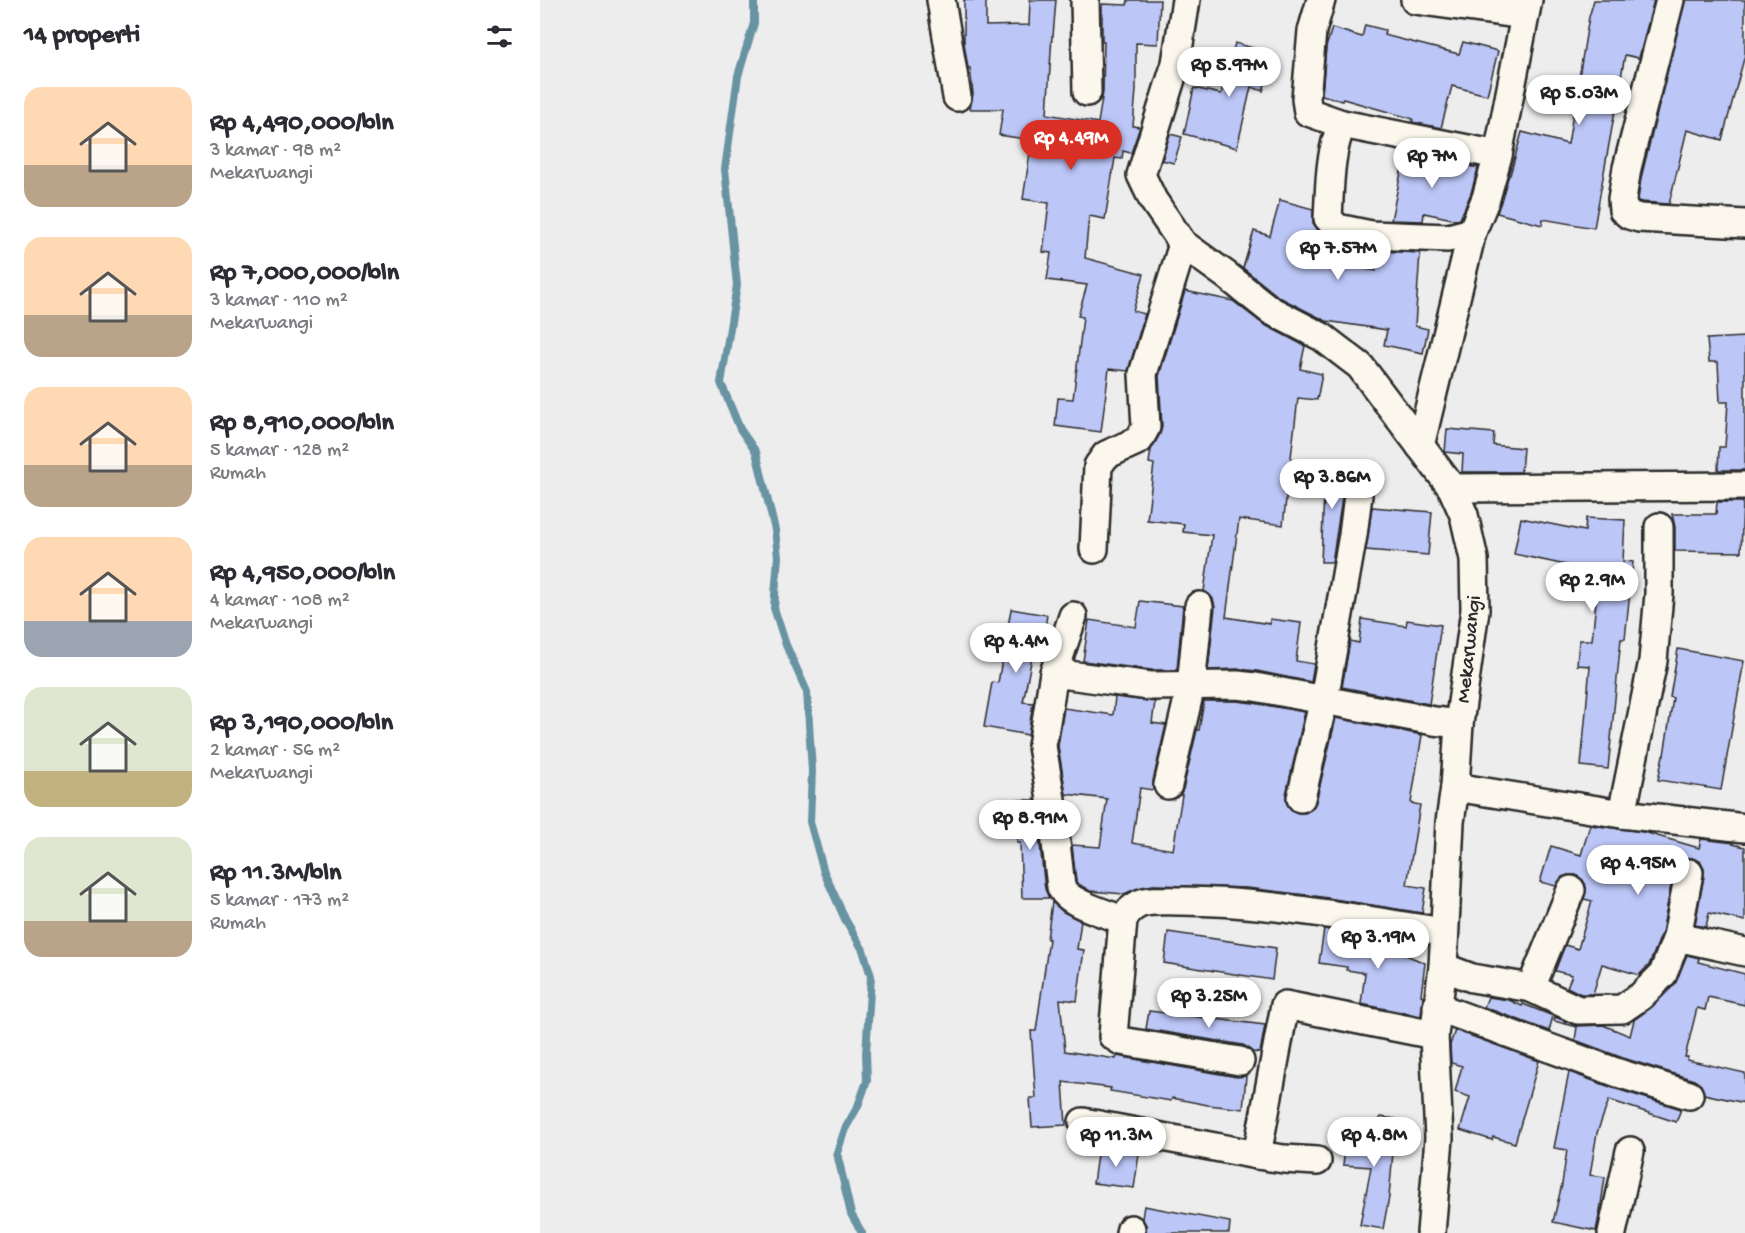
<!DOCTYPE html>
<html lang="id">
<meta charset="utf-8">
<style>
:root{--surface:#fff;--page:#f7f7f7;--text:#2b2b33;--muted:#7c7c81;--accent:#d93025}
body{margin:0;font-family:"Gochi Hand",sans-serif;background:var(--page);color:var(--text);height:100vh;display:flex;flex-direction:column;font-size:22px;white-space:nowrap}
*{box-sizing:border-box;margin:0}
p{font-size:20px;color:var(--muted)}
.icon{flex:none;width:33px;height:33px;fill:none;stroke:currentColor;stroke-width:2;stroke-linecap:round;stroke-linejoin:round}
.map{position:relative;flex:1;overflow:hidden}
.details{display:flex;flex-direction:column;background:var(--surface);width:540px}
.details>*{flex:none}
.price{position:absolute;translate:-50% -51px;padding:0 14px;border-radius:21px;background:#fff;color:#222;font-size:20px;line-height:39px;filter:drop-shadow(0 2px 3px #0008)}
.price::after{content:'';position:absolute;left:50%;top:36px;width:18px;height:14px;margin-left:-9px;background:inherit;clip-path:polygon(0 0,100% 0,50% 100%)}
.price.selected{background:var(--accent);color:#fff}
ul{padding:0;list-style:none}
li{display:flex;align-items:center;gap:18px;height:150px;padding:0 24px}
li span{display:grid;place-items:center;flex:none;width:168px;height:120px;border-radius:18px;color:#555}
li>.icon{margin-inline-start:auto}
span .icon{width:72px;height:72px;fill:#fffc;stroke-width:1}
li b{font-size:26px}
h2{display:flex;justify-content:space-between;align-items:center;height:72px;padding:0 24px;font-size:26px}
main{display:flex;flex:1;min-height:0}
.map>svg:first-child{display:block}
</style>
<main>
<section class="details">
<h2>14 properti<svg class="icon" aria-label="filters" viewBox="0 0 24 24"><path d="M4 7h16M4 17h16"/><circle cx="9" cy="7" r="2"/><circle cx="15" cy="17" r="2"/></svg></h2>
<ul>
<li><span style="background:linear-gradient(#ffd9b3 65%,#b9a48a 0)"><svg class="icon" aria-label="home" viewBox="0 0 24 24"><path d="M3 11l9-7 9 7M6 9v11h12V9"/></svg></span><div><b>Rp 4,490,000/bln</b><p>3 kamar · 98 m²</p><p>Mekarwangi</p></div></li>
<li><span style="background:linear-gradient(#ffd9b3 65%,#b9a48a 0)"><svg class="icon" aria-label="home" viewBox="0 0 24 24"><path d="M3 11l9-7 9 7M6 9v11h12V9"/></svg></span><div><b>Rp 7,000,000/bln</b><p>3 kamar · 110 m²</p><p>Mekarwangi</p></div></li>
<li><span style="background:linear-gradient(#ffd9b3 65%,#b9a48a 0)"><svg class="icon" aria-label="home" viewBox="0 0 24 24"><path d="M3 11l9-7 9 7M6 9v11h12V9"/></svg></span><div><b>Rp 8,910,000/bln</b><p>5 kamar · 128 m²</p><p>Rumah</p></div></li>
<li><span style="background:linear-gradient(#ffd9b3 70%,#9aa5b1 0)"><svg class="icon" aria-label="home" viewBox="0 0 24 24"><path d="M3 11l9-7 9 7M6 9v11h12V9"/></svg></span><div><b>Rp 4,950,000/bln</b><p>4 kamar · 108 m²</p><p>Mekarwangi</p></div></li>
<li><span style="background:linear-gradient(#dfe7d0 70%,#c2b280 0)"><svg class="icon" aria-label="home" viewBox="0 0 24 24"><path d="M3 11l9-7 9 7M6 9v11h12V9"/></svg></span><div><b>Rp 3,190,000/bln</b><p>2 kamar · 56 m²</p><p>Mekarwangi</p></div></li>
<li><span style="background:linear-gradient(#dfe7d0 70%,#b9a48a 0)"><svg class="icon" aria-label="home" viewBox="0 0 24 24"><path d="M3 11l9-7 9 7M6 9v11h12V9"/></svg></span><div><b>Rp 11.3M/bln</b><p>5 kamar · 173 m²</p><p>Rumah</p></div></li>
</ul>
</section>
<div class="map">
<svg width="1205" height="1233" viewBox="0 0 1205 1233">
<rect width="100%" height="100%" fill="#eeedee"/>
<filter id="ink" filterUnits="userSpaceOnUse"><feTurbulence type="fractalNoise" baseFrequency=".0167" numOctaves="2"/><feDisplacementMap in="SourceGraphic" scale="12" xChannelSelector="R" yChannelSelector="G"/><feConvolveMatrix kernelMatrix="1 2 1 2 8 2 1 2 1" color-interpolation-filters="sRGB"/></filter>
<g filter="url(#ink)">
<g fill="none" stroke-linecap="round" stroke-linejoin="round">
<path stroke="#6893a3" stroke-width="8" d="M 214,0 L 214,23 L 198,76 L 185,169 L 197,285 L 181,383 L 200,429 L 216,452 L 235,530 L 238,557 L 234,608 L 246,645 L 267,692 L 272,771 L 270,822 L 284,872 L 305,919 L 323,950 L 331,976 L 326,1053 L 327,1081 L 318,1106 L 305,1129 L 297,1153 L 311,1214 L 322,1233"/>
</g>
<g fill="#bcc6f7" stroke="#2b2b2b" stroke-width="1.5">
<path d="M 424,0 L 446,0 L 446,26 L 489,25 L 490,0 L 516,0 L 513,36 L 512,36 L 507,114 L 558,123 L 563,92 L 564,42 L 562,42 L 562,4 L 587,5 L 588,0 L 620,0 L 618,44 L 596,43 L 596,90 L 593,126 L 600,127 L 591,153 L 583,151 L 582,159 L 575,158 L 565,219 L 549,216 L 545,258 L 604,274 L 593,311 L 605,314 L 588,371 L 569,369 L 561,432 L 515,426 L 518,398 L 533,399 L 543,317 L 538,316 L 547,285 L 507,280 L 511,253 L 503,252 L 509,203 L 483,199 L 492,140 L 459,135 L 463,109 L 430,109 L 433,94 L 430,68 L 428,68 L 424,43 Z"/>
<path d="M 1054,0 L 1114,0 L 1099,58 L 1085,55 L 1054,228 L 1003,219 L 1002,225 L 957,213 L 969,175 L 970,175 L 982,132 L 1028,144 L 1049,17 Z"/>
<path d="M 1145,0 L 1205,0 L 1205,55 L 1182,140 L 1147,130 L 1129,204 L 1102,202 L 1098,201 L 1098,200 L 1101,178 Z"/>
<path d="M 825,25 L 845,30 L 844,35 L 919,54 L 923,42 L 958,51 L 947,95 L 912,86 L 901,128 L 872,122 L 873,119 L 803,99 L 802,101 L 782,95 L 786,47 L 792,28 L 822,37 Z"/>
<path d="M 695,43 L 734,54 L 723,91 L 711,87 L 697,148 L 644,134 L 654,88 L 681,94 Z"/>
<path d="M 630,134 L 642,137 L 634,163 L 622,160 Z"/>
<path d="M 865,153 L 938,168 L 931,193 L 920,219 L 917,220 L 884,213 L 883,221 L 851,220 Z"/>
<path d="M 740,200 L 773,209 L 773,223 L 778,230 L 770,260 L 836,271 L 838,251 L 880,253 L 875,326 L 888,329 L 883,353 L 844,345 L 847,330 L 786,321 L 739,297 L 703,268 L 714,231 L 730,236 Z"/>
<path d="M 645,291 L 693,301 L 723,324 L 765,346 L 760,369 L 782,374 L 777,400 L 758,398 L 743,525 L 699,519 L 686,617 L 730,624 L 730,619 L 761,623 L 756,661 L 774,664 L 771,682 L 717,671 L 697,669 L 668,670 L 675,607 L 673,599 L 669,594 L 664,591 L 672,535 L 643,532 L 644,524 L 607,520 L 614,464 L 609,463 L 611,450 L 620,434 L 622,427 L 619,376 Z"/>
<path d="M 1205,337 L 1205,470 L 1178,470 L 1179,447 L 1185,447 L 1188,402 L 1180,402 L 1178,362 L 1169,362 L 1167,339 Z"/>
<path d="M 907,429 L 954,433 L 953,445 L 983,448 L 981,472 L 922,472 L 923,454 L 905,452 Z"/>
<path d="M 785,470 L 816,476 L 815,480 L 806,485 L 803,492 L 792,562 L 781,562 Z"/>
<path d="M 1177,502 L 1203,502 L 1201,552 L 1135,551 L 1135,527 L 1132,514 L 1176,514 Z"/>
<path d="M 832,507 L 892,512 L 888,555 L 826,550 Z"/>
<path d="M 981,518 L 1045,531 L 1046,518 L 1085,520 L 1083,561 L 1093,562 L 1085,639 L 1081,639 L 1068,769 L 1041,766 L 1050,666 L 1037,665 L 1039,640 L 1052,640 L 1059,572 L 974,554 Z"/>
<path d="M 600,601 L 643,606 L 637,670 L 611,670 L 543,661 L 549,620 L 596,627 Z"/>
<path d="M 471,609 L 507,615 L 501,653 L 493,652 L 483,702 L 493,703 L 488,735 L 444,727 L 452,682 L 458,683 Z"/>
<path d="M 822,619 L 866,626 L 867,620 L 901,625 L 889,704 L 802,687 L 810,641 L 819,643 Z"/>
<path d="M 1138,649 L 1204,661 L 1181,790 L 1118,780 L 1123,755 L 1124,755 L 1133,698 L 1130,697 Z"/>
<path d="M 575,697 L 615,702 L 612,723 L 626,725 L 613,781 L 613,790 L 600,788 L 592,843 L 633,850 L 642,795 L 640,795 L 643,789 L 657,730 L 659,730 L 664,701 L 696,701 L 713,703 L 765,712 L 746,795 L 746,802 L 750,809 L 758,813 L 765,813 L 772,809 L 776,802 L 796,718 L 882,735 L 871,803 L 880,805 L 867,885 L 886,888 L 882,913 L 775,896 L 707,888 L 613,885 L 598,888 L 584,894 L 550,891 L 540,885 L 536,881 L 532,845 L 560,847 L 567,799 L 526,794 L 518,746 L 524,708 L 573,715 Z"/>
<path d="M 476,800 L 495,800 L 505,889 L 509,898 L 482,898 L 480,843 L 477,843 Z"/>
<path d="M 1050,825 L 1104,832 L 1159,848 L 1161,839 L 1194,843 L 1193,844 L 1205,847 L 1205,921 L 1169,913 L 1166,927 L 1155,925 L 1164,876 L 1164,868 L 1160,861 L 1152,858 L 1143,858 L 1137,863 L 1134,870 L 1122,933 L 1109,965 L 1099,975 L 1062,964 L 1053,994 L 1041,994 L 1027,987 L 1032,975 L 1015,971 L 1025,945 L 1038,949 L 1052,901 L 1044,899 L 1046,887 L 1043,880 L 1036,875 L 1028,875 L 1022,877 L 1016,886 L 1000,882 L 1011,846 L 1041,855 Z"/>
<path d="M 512,902 L 523,912 L 541,921 L 537,949 L 544,950 L 537,1001 L 520,999 L 525,1051 L 576,1059 L 577,1056 L 697,1077 L 706,1076 L 703,1109 L 668,1105 L 632,1098 L 631,1101 L 570,1091 L 571,1088 L 523,1082 L 526,1125 L 492,1127 L 490,1098 L 496,1098 L 491,1031 L 496,1031 L 509,939 L 507,939 Z"/>
<path d="M 784,929 L 857,941 L 854,950 L 885,963 L 881,995 L 883,996 L 881,1016 L 821,1004 L 825,973 L 806,970 L 807,967 L 779,963 Z"/>
<path d="M 628,932 L 736,948 L 732,980 L 624,963 Z"/>
<path d="M 1147,955 L 1159,958 L 1158,962 L 1205,974 L 1205,1005 L 1168,997 L 1165,1010 L 1157,1008 L 1145,1057 L 1148,1057 L 1147,1060 L 1205,1073 L 1205,1103 L 1164,1094 L 1161,1085 L 1154,1080 L 1083,1058 L 1035,1040 L 1037,1027 L 1014,1021 L 1015,1017 L 1038,1026 L 1063,1025 L 1090,1036 L 1094,1020 L 1112,1007 L 1134,985 Z"/>
<path d="M 948,997 L 969,1000 L 982,1006 L 983,1004 L 1013,1016 L 1009,1031 L 944,1007 Z"/>
<path d="M 609,1011 L 725,1025 L 720,1053 L 712,1052 L 710,1049 L 703,1045 L 606,1029 Z"/>
<path d="M 915,1030 L 999,1061 L 975,1143 L 953,1137 L 952,1140 L 920,1130 L 930,1097 L 915,1092 L 922,1066 L 911,1063 L 910,1045 Z"/>
<path d="M 1029,1072 L 1073,1088 L 1141,1109 L 1136,1122 L 1069,1100 L 1057,1133 L 1050,1175 L 1065,1177 L 1060,1211 L 1056,1231 L 1013,1222 L 1022,1184 L 1027,1150 L 1014,1148 Z"/>
<path d="M 840,1117 L 856,1119 L 849,1197 L 843,1229 L 820,1225 L 831,1167 L 803,1165 L 807,1132 L 837,1135 Z"/>
<path d="M 558,1148 L 599,1154 L 594,1188 L 553,1183 Z"/>
<path d="M 604,1206 L 690,1222 L 689,1233 L 606,1233 L 606,1225 L 602,1218 Z"/>
</g>
<g fill="none" stroke-linecap="round" stroke-linejoin="round">
<g stroke="#2b2b2b" stroke-width="32">
<g id="minor">
<path d="M 401,0 L 417,97"/>
<path d="M 545,0 L 547,92"/>
<path d="M 646,0 L 636,63 L 601,175 L 613,200 L 643,244 L 686,275 L 730,310 L 782,337 L 820,366 L 912,488 L 924,515 L 934,559 L 935,610 L 919,724 L 915,787 L 910,822 L 903,967 L 894,1035 L 899,1138 L 891,1233"/>
<path d="M 781,0 L 772,31 L 766,99 L 768,112 L 802,124 L 958,155"/>
<path d="M 875,0 L 984,15"/>
<path d="M 1130,0 L 1087,168 L 1082,199 L 1083,210 L 1089,215 L 1099,218 L 1205,224"/>
<path d="M 802,124 C 789,154 790,186 788,218 L 797,228 L 831,235 L 908,238 L 932,232"/>
<path d="M 880,446 L 932,232 L 946,198 L 958,155 L 988,0"/>
<path d="M 912,488 L 1205,486"/>
<path d="M 554,549 L 558,466 L 566,455 L 599,440 L 606,427 L 603,374 L 643,244"/>
<path d="M 514,673 L 533,616"/>
<path d="M 628,785 L 651,686 L 659,606"/>
<path d="M 915,787 L 1082,814 L 1205,828"/>
<path d="M 761,798 L 784,699 L 813,535 L 818,495"/>
<path d="M 1082,814 L 1113,661 L 1119,594 L 1119,527"/>
<path d="M 583,920 C 566,913 528,904 521,887 L 511,799 L 502,746 L 514,673 L 610,686 L 697,685 L 715,687 L 894,721 L 919,724"/>
<path d="M 1137,937 L 1149,873"/>
<path d="M 903,967 L 932,978 L 991,988 L 1038,1010 L 1082,1009 L 1101,996 L 1123,974 L 1137,937 L 1205,952"/>
<path d="M 991,988 L 1031,890"/>
<path d="M 897,1007 L 1078,1073 L 1149,1095"/>
<path d="M 700,1061 L 581,1041 L 573,1036 L 583,920 C 587,912 591,908 599,904 C 610,899 628,901 640,901 C 728,901 817,919 904,932"/>
<path d="M 543,1122 L 717,1155 L 745,1005 L 894,1035"/>
<path d="M 717,1155 L 744,1159 L 777,1161"/>
<path d="M 590,1233 L 591,1229"/>
<path d="M 1072,1233 L 1090,1151"/>
</g>
</g>
<use href="#minor" stroke="#fbf7ec" stroke-width="27"/>
</g>
</g>
<g text-anchor="middle" stroke-width="5" stroke-linejoin="round" paint-order="stroke">
<g font-size="21" fill="#2b2b2b" stroke="#fbf7ec">
<text transform="translate(927 649) rotate(-84)" y="7">Mekarwangi</text>
</g>
</g>
</svg>
<b class="price" style="left:689px;top:98px">Rp 5.97M</b>
<b class="price" style="left:1039px;top:126px">Rp 5.03M</b>
<b class="price selected" style="left:531px;top:171px">Rp 4.49M</b>
<b class="price" style="left:892px;top:189px">Rp 7M</b>
<b class="price" style="left:798px;top:281px">Rp 7.57M</b>
<b class="price" style="left:792px;top:510px">Rp 3.86M</b>
<b class="price" style="left:1052px;top:613px">Rp 2.9M</b>
<b class="price" style="left:476px;top:674px">Rp 4.4M</b>
<b class="price" style="left:490px;top:851px">Rp 8.91M</b>
<b class="price" style="left:1098px;top:896px">Rp 4.95M</b>
<b class="price" style="left:838px;top:970px">Rp 3.19M</b>
<b class="price" style="left:669px;top:1029px">Rp 3.25M</b>
<b class="price" style="left:576px;top:1168px">Rp 11.3M</b>
<b class="price" style="left:834px;top:1168px">Rp 4.8M</b>
</div>
</main>
